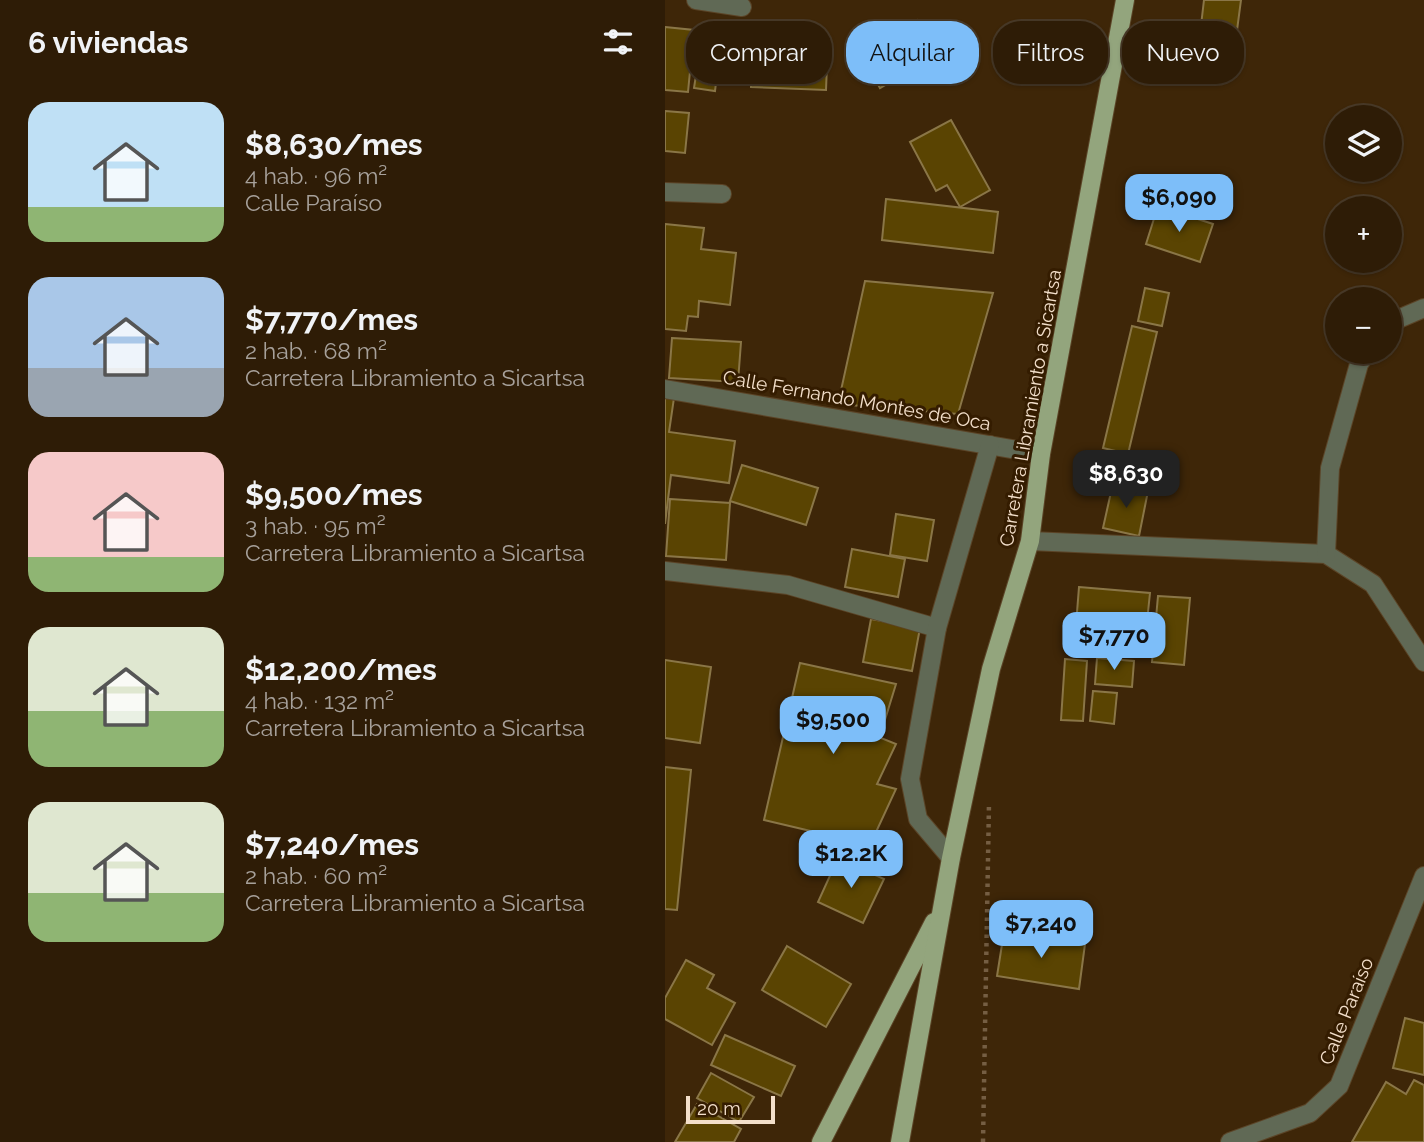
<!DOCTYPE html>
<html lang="es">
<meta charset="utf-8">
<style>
:root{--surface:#2e1c06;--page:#362510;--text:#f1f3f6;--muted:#a7a19b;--line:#493a28;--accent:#7dbef9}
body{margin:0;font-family:Raleway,sans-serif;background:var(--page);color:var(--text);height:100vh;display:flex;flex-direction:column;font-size:26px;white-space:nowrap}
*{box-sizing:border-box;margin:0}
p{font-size:23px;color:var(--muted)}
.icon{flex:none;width:38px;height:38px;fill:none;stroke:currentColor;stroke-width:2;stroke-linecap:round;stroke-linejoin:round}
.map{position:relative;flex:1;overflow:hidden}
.drawer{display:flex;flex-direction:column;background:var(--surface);width:665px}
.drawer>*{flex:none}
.top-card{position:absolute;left:21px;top:21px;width:632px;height:63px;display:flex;gap:14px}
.controls{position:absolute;left:660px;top:105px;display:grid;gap:14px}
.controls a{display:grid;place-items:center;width:77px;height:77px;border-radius:50%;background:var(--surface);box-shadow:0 2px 5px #0004,0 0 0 2px var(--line);font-size:35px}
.scale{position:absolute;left:21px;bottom:18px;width:89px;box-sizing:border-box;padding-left:7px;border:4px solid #f3dfca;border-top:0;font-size:19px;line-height:24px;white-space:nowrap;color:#f3dfca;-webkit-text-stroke:5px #341c00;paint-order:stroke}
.price{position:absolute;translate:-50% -60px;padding:0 16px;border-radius:14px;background:var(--accent);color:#111;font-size:23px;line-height:46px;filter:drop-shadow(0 2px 4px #0008)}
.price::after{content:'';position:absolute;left:50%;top:42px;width:21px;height:16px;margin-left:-10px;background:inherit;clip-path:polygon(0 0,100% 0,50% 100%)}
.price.on{background:#222;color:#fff}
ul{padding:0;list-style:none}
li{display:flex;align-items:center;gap:21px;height:175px;padding:0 28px}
li span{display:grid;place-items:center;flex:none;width:196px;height:140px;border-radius:21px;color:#555}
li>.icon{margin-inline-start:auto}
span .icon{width:84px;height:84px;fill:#fffc;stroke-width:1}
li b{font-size:30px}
h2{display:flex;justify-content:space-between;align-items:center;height:84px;padding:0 28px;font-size:30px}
.chip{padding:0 24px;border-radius:28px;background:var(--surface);box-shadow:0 2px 5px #0004,0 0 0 2px var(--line);font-size:24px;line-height:63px}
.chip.on{background:var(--accent);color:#111}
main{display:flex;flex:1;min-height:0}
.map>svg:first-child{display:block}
</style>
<main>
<section class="drawer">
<h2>6 viviendas<svg class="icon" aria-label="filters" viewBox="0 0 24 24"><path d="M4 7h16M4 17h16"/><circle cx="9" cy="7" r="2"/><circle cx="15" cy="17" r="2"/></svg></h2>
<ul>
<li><span style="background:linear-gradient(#bfe0f5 75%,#8fb573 0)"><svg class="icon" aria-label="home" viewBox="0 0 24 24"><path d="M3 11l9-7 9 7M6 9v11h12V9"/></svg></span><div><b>$8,630/mes</b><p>4 hab. · 96 m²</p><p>Calle Paraíso</p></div></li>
<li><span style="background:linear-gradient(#a9c7e8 65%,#9aa5b1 0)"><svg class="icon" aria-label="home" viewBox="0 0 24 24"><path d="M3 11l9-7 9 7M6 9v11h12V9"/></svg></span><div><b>$7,770/mes</b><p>2 hab. · 68 m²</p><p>Carretera Libramiento a Sicartsa</p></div></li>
<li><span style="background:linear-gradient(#f6c9c9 75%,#8fb573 0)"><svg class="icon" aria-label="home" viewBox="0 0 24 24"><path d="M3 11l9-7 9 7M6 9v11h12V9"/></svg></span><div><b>$9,500/mes</b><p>3 hab. · 95 m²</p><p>Carretera Libramiento a Sicartsa</p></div></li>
<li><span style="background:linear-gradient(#dfe7d0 60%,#8fb573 0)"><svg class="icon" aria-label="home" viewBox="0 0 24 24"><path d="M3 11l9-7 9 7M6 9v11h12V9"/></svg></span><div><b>$12,200/mes</b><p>4 hab. · 132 m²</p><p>Carretera Libramiento a Sicartsa</p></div></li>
<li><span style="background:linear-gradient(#dfe7d0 65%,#8fb573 0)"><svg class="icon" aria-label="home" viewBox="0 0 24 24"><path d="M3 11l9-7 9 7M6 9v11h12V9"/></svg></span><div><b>$7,240/mes</b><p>2 hab. · 60 m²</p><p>Carretera Libramiento a Sicartsa</p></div></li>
</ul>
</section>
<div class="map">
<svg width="759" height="1142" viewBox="0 0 759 1142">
<rect width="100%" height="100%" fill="#3e2608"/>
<g fill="#5a4402" stroke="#8a7647" stroke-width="2">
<path d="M 539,0 L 576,0 L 571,38 L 535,34 Z"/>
<path d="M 252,20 L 272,55 L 215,88 L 195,52 Z"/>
<path d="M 0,27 L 29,30 L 23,92 L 0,90 Z"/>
<path d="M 37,37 L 66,41 L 62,69 L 53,67 L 50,91 L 29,88 Z"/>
<path d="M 87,37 L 163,39 L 161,90 L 86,87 Z"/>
<path d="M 0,111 L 24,113 L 20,153 L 0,151 Z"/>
<path d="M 286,120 L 325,190 L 295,207 L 282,185 L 271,191 L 245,142 Z"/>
<path d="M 221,199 L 333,212 L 328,253 L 217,240 Z"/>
<path d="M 493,206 L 548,224 L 535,262 L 481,244 Z"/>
<path d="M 0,224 L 39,228 L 36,249 L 71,253 L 65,305 L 34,301 L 33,317 L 23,316 L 21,331 L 0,329 Z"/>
<path d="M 200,281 L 328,293 L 293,414 L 173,404 Z"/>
<path d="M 480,288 L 504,293 L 497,326 L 473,321 Z"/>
<path d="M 467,326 L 492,332 L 463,454 L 438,448 Z"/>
<path d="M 7,338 L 76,342 L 73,382 L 4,378 Z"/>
<path d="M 0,397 L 9,398 L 4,432 L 70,441 L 64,483 L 6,475 L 0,524 Z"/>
<path d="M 474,453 L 494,457 L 488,482 L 468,478 Z"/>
<path d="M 77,465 L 153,488 L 141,525 L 65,501 Z"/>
<path d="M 448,483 L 483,491 L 474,536 L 438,528 Z"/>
<path d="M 5,499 L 65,503 L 61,560 L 1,556 Z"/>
<path d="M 231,514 L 269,520 L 262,561 L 225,555 Z"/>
<path d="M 187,549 L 240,559 L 233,597 L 180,587 Z"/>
<path d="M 414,587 L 485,593 L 481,631 L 411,625 Z"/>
<path d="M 493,596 L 525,598 L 519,665 L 487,662 Z"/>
<path d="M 206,619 L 255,628 L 247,671 L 198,662 Z"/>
<path d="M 439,636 L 459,638 L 458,652 L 438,651 Z"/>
<path d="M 464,640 L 484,641 L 483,656 L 463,655 Z"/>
<path d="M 432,658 L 469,661 L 467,687 L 430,684 Z"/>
<path d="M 400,659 L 422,661 L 418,721 L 396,720 Z"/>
<path d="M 0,660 L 46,667 L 35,743 L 0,738 Z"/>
<path d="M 135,663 L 231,684 L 219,723 L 206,734 L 231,744 L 212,784 L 231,789 L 205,845 L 99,820 Z"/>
<path d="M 428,691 L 452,693 L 449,724 L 425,721 Z"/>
<path d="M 0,767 L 26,770 L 12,910 L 0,909 Z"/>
<path d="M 173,858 L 219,879 L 198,923 L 153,902 Z"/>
<path d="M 339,932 L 420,944 L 414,989 L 332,976 Z"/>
<path d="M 122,946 L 186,984 L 161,1027 L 97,990 Z"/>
<path d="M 21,960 L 49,975 L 42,988 L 70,1003 L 47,1045 L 0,1019 L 0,998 Z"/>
<path d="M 740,1018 L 759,1023 L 759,1075 L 728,1068 Z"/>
<path d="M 60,1035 L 130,1066 L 116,1096 L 46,1065 Z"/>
<path d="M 46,1073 L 89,1097 L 74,1122 L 32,1098 Z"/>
<path d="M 749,1080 L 759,1085 L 759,1142 L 687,1142 L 721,1082 L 741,1094 Z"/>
<path d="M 32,1104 L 76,1129 L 69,1142 L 10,1142 Z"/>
</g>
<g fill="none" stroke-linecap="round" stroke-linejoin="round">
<g stroke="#5b4427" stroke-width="20">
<g id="minor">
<path d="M 31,0 L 77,7"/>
<path d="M 0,192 L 57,194"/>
<path d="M 724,323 L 759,308"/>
<path d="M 0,389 L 376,454"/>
<path d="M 365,541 L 661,554 L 708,584 L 759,662"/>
<path d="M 661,554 L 665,468 L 694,364 L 702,352"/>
<path d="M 0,571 L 123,585 L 272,628"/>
<path d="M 286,858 L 253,819 L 245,779 L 272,628 L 325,445"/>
<path d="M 565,1142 L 645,1113 L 674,1086 L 759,876"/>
</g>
</g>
<g stroke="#5b4427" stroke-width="20">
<g id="major">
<path d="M 156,1142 L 269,922"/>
<path d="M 235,1142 L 286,858 L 326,669 L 365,541 L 376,454 L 460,0"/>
</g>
</g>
<path stroke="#755e43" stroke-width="4.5" stroke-dasharray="3.5 5" stroke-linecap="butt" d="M 318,1142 L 324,803"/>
<use href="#minor" stroke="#606955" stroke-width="18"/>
<use href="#major" stroke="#93a57d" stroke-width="18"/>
</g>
<g text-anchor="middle" stroke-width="6" stroke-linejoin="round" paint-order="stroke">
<g font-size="19" fill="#f3dfca" stroke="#341c00">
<text transform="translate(192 400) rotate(10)" y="7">Calle Fernando Montes de Oca</text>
<text transform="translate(365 408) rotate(-80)" y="7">Carretera Libramiento a Sicartsa</text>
<text transform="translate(681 1011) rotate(-68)" y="7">Calle Paraíso</text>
</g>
</g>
</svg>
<div class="controls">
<a><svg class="icon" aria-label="layers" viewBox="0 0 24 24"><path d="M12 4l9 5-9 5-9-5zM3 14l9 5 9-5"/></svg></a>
<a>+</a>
<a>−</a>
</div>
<div class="scale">20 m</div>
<b class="price" style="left:514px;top:234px">$6,090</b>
<b class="price on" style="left:461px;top:510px">$8,630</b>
<b class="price" style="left:449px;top:672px">$7,770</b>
<b class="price" style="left:168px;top:756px">$9,500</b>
<b class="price" style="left:186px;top:890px">$12.2K</b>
<b class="price" style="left:376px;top:960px">$7,240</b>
<div class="top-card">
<a class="chip">Comprar</a>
<a class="chip on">Alquilar</a>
<a class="chip">Filtros</a>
<a class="chip">Nuevo</a>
</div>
</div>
</main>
